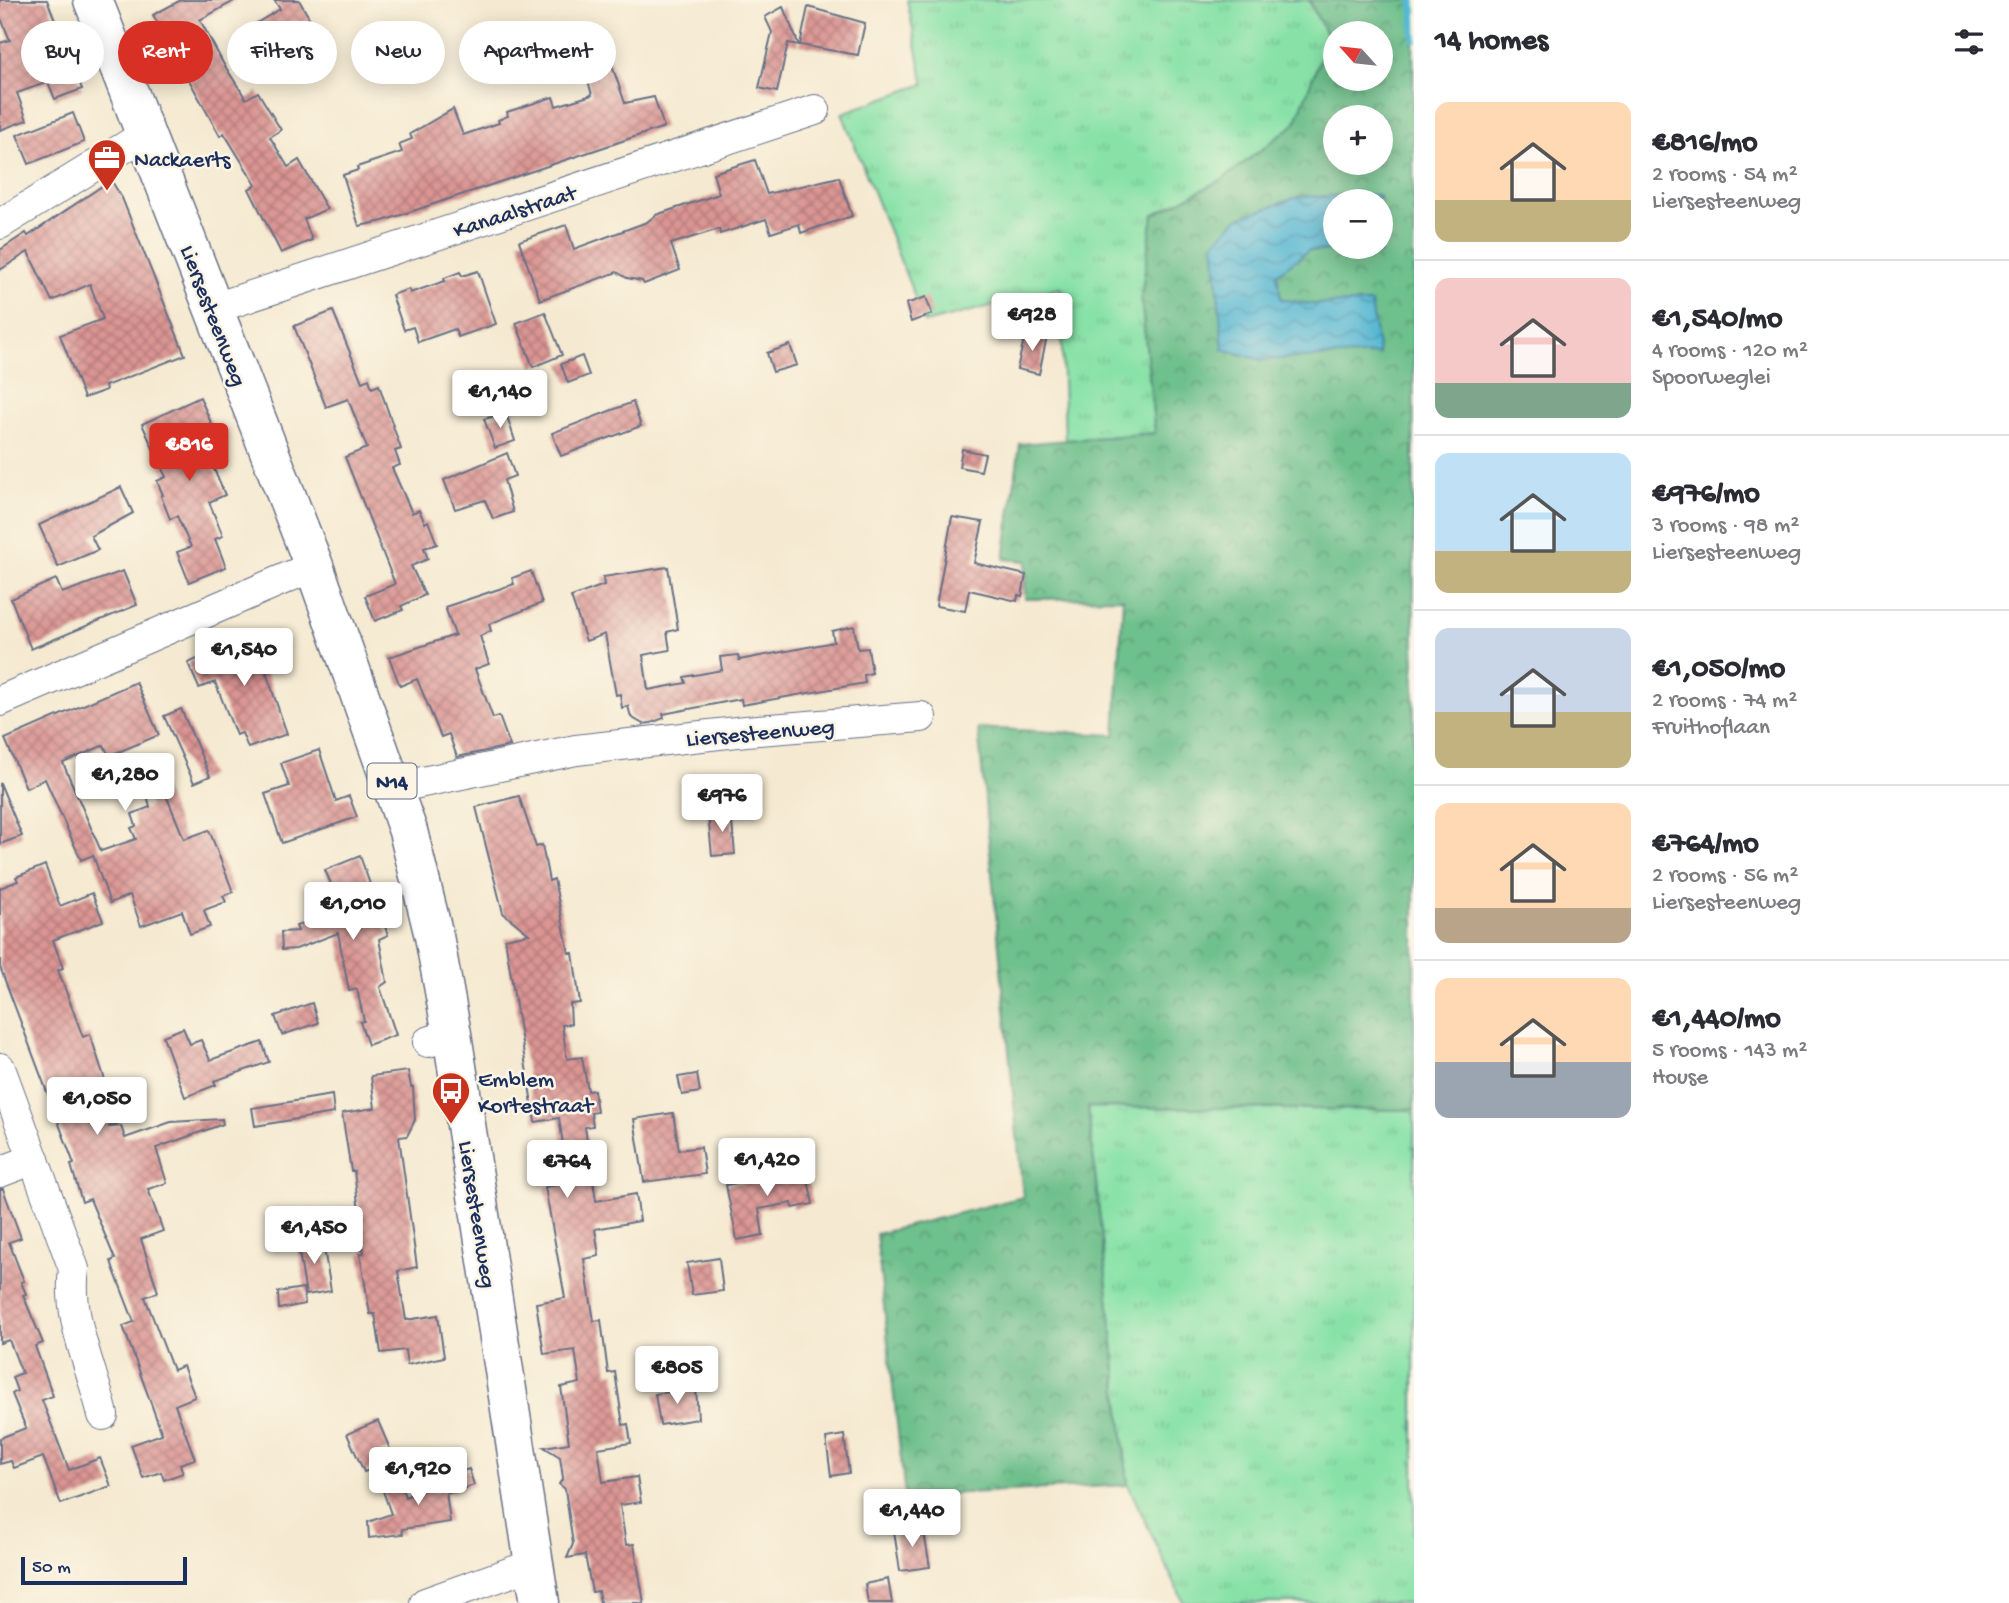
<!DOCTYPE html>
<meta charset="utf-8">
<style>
:root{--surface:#fff;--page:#f7f7f7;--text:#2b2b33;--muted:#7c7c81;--line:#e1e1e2;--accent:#d93025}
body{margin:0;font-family:"Gochi Hand",sans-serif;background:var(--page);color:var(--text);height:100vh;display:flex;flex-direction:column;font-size:26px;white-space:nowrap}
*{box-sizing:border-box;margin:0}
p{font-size:23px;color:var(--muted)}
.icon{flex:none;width:38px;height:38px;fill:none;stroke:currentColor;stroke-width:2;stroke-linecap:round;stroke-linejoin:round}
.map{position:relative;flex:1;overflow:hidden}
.drawer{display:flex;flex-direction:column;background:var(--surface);width:595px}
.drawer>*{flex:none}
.hud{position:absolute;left:21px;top:21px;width:665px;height:63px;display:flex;gap:14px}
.needle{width:46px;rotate:297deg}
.fabs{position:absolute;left:1323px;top:21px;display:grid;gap:14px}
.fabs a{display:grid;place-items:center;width:70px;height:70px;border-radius:50%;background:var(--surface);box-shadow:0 4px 18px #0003;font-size:35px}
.scale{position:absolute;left:21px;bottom:18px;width:166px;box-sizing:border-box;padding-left:7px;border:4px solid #1b2f5e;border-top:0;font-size:19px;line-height:24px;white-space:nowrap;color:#1b2f5e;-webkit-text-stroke:5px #fcf5e5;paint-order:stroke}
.price{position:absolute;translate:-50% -60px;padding:0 16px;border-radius:7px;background:#fff;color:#222;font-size:23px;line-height:46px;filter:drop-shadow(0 2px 4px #0008)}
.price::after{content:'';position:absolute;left:50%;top:42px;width:21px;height:16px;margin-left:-10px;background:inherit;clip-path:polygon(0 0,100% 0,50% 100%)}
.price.selected{background:var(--accent);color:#fff}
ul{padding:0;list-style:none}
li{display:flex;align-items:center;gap:21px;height:175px;padding:0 21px}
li+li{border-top:2px solid var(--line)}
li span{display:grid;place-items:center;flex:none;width:196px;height:140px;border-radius:14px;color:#555}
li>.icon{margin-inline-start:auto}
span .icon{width:84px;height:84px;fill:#fffc;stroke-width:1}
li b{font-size:30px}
h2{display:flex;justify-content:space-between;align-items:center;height:84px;padding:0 21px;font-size:30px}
.tag{padding:0 24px;border-radius:32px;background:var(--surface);box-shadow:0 4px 18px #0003;font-size:24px;line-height:63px}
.tag.selected{background:var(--accent);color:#fff}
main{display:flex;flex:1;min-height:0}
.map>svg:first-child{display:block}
</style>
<main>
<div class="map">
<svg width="1414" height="1603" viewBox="0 0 1414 1603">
<defs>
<pattern id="grass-tufts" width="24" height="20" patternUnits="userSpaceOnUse" patternTransform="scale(1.75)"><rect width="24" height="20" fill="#88e2a7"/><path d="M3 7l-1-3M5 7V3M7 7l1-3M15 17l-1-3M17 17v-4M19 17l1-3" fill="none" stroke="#75c292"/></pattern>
<pattern id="forest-crowns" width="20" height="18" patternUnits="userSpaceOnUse" patternTransform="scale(1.75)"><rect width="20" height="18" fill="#6ec08c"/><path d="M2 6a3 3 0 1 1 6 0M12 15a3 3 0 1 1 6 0" fill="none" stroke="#5a9c76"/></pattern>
<pattern id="water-waves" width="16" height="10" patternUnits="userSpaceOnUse" patternTransform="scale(1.75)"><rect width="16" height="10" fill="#55b7d3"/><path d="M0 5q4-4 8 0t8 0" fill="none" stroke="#4695ae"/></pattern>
<pattern id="building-cross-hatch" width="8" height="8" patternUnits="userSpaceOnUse" patternTransform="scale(1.75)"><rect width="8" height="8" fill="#db9593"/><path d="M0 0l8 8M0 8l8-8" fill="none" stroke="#b17a7b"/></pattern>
</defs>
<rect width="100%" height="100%" fill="#fcf5e5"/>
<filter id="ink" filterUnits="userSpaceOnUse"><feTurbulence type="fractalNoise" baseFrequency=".0143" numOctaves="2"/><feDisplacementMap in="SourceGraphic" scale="14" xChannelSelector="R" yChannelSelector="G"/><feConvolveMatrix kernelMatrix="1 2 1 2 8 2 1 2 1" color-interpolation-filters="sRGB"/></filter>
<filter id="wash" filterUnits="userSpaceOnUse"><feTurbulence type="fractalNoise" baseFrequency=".00686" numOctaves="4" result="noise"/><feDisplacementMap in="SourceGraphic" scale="28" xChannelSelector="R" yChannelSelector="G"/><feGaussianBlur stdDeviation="1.57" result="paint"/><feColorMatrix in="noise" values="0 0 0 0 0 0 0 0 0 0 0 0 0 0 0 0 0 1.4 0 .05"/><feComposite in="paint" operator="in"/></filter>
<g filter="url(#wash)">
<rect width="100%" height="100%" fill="#f5ead1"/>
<g fill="url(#grass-tufts)" stroke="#528882" stroke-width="2">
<path d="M 907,0 L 1309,0 L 1328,38 L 1295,124 L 1223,179 L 1153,215 L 1141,297 L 1155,433 L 1065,440 L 1060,288 L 925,323 L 842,113 L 924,84 Z"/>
<path d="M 1088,1107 L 1414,1110 L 1414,1603 L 1184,1603 L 1128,1485 Z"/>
</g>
<path fill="url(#forest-crowns)" stroke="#447875" stroke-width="2" fill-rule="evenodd" d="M 1309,0 L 1413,0 L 1414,1110 L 1088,1107 L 1128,1485 L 905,1496 L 876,1234 L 1023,1197 L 978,728 L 1115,735 L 1123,598 L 1025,599 L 1026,561 L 1004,559 L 1020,444 L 1155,433 L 1141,297 L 1153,215 L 1223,179 L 1295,124 L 1328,38 ZM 1335,33 L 1381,33 L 1381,79 L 1335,79 ZM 1335,117 L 1381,117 L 1381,163 L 1335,163 ZM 1378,195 L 1381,201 L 1379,254 L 1308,250 L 1277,274 L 1280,299 L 1310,304 L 1371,303 L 1223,349 L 1298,197 Z"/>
<path fill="url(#water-waves)" stroke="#387398" stroke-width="2" d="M 1378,195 L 1378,201 L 1335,201 L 1335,247 L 1379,247 L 1379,254 L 1309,250 L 1277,274 L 1281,299 L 1310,304 L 1371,303 L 1379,354 L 1261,360 L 1223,349 L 1214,242 L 1238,218 L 1298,197 Z"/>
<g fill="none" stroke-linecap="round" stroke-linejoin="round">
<path stroke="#55b7d3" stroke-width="7" d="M 1413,0 L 1414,39"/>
</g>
<g id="blocks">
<g fill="url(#building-cross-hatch)">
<path d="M 0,0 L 47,0 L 82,89 L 55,99 L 48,82 L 17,93 L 27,120 L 0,130 L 0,43 L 10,40 L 0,16 Z"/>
<path d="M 181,0 L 236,0 L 200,20 L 223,63 L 246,99 L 258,92 L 281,130 L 270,137 L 288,167 L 299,160 L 327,209 L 304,219 L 312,240 L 281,253 L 249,189 L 256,185 L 224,133 L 220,136 L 153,15 Z"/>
<path d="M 274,0 L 299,0 L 311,21 L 298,28 L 313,54 L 284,71 L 271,47 L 259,54 L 245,30 L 280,9 Z"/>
<path d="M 783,7 L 799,45 L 788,43 L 777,92 L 759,88 L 772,32 L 765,17 Z"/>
<path d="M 808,7 L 865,23 L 858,55 L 800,45 Z"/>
<path d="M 607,51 L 625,103 L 654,97 L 664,127 L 383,221 L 359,226 L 343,175 L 358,170 L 357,167 L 402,152 L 399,144 L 412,139 L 410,134 L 453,109 L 463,135 L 499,123 L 498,120 L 508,116 L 507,112 L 553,97 L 556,106 L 592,95 L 582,59 Z"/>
<path d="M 73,113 L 84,142 L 29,164 L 17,135 Z"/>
<path d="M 755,160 L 767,194 L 839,177 L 852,216 L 801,233 L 799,224 L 771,233 L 766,219 L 720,234 L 719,229 L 671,244 L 680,270 L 644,284 L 642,281 L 627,278 L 617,272 L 540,300 L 519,241 L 566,225 L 574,249 L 647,222 L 656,215 L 719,194 L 713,173 Z"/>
<path d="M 111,180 L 122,198 L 185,355 L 105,386 L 106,390 L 84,398 L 60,335 L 103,319 L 90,284 L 52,301 L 28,252 L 0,270 L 0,250 L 26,233 L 28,236 Z"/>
<path d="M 478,271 L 496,324 L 458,337 L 455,329 L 418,342 L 413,327 L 404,330 L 392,295 L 409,289 L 410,293 L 445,281 L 444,278 L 460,272 L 462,276 Z"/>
<path d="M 926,297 L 932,314 L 911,322 L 906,304 Z"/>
<path d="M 333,311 L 362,382 L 369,379 L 372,388 L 379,385 L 401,449 L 395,451 L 400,465 L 392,468 L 412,513 L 419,510 L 425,523 L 428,521 L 437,544 L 424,548 L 428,559 L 411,566 L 425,595 L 401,606 L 403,610 L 375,621 L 365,596 L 395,584 L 345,457 L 367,448 L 348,399 L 326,407 L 294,326 Z"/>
<path d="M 545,312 L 562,355 L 533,367 L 516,323 Z"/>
<path d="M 1026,331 L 1047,336 L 1039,374 L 1017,369 Z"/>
<path d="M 790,345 L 797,365 L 773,372 L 767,353 Z"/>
<path d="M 582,356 L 589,375 L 568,383 L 561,364 Z"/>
<path d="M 200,397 L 217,437 L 203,443 L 225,495 L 209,502 L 223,536 L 215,539 L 226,567 L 189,582 L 177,552 L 191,547 L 177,516 L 170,519 L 161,496 L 163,495 L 157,481 L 166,477 L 142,424 Z"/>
<path d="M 633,402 L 641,426 L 561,456 L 552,433 Z"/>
<path d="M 506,413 L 515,441 L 495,448 L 484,419 Z"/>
<path d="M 962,449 L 985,454 L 981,471 L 959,467 Z"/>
<path d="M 507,453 L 515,476 L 504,480 L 513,512 L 493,519 L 485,500 L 455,509 L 444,480 Z"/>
<path d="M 121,487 L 133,513 L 91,536 L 98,550 L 58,567 L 39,525 Z"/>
<path d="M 952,517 L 983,522 L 974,563 L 1026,575 L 1022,596 L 1018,595 L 1017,601 L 969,590 L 965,611 L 936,606 Z"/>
<path d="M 668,567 L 678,629 L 667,632 L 670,650 L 643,655 L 648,690 L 686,683 L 684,677 L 722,670 L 720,657 L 738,655 L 739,660 L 834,642 L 832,631 L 854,626 L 858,649 L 868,648 L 872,673 L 864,675 L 865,683 L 742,705 L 741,699 L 663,714 L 664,718 L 651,723 L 643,724 L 631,717 L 628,706 L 622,708 L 620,694 L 616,695 L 605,634 L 586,641 L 571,597 L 604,585 L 603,577 Z"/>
<path d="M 123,571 L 137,605 L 31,649 L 11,599 L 56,579 L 62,593 Z"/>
<path d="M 531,571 L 542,603 L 489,624 L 491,631 L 480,636 L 489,664 L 475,669 L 493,718 L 499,716 L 510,746 L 457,757 L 449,734 L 441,737 L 417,679 L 400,686 L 389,657 L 455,635 L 445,607 L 514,584 L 512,578 Z"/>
<path d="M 257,633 L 260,633 L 270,657 L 266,661 L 270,670 L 266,672 L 287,734 L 248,748 L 242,733 L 236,735 L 215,682 L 199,688 L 188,663 Z"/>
<path d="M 136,682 L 159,735 L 109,756 L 104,745 L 63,763 L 101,851 L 136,839 L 131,828 L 136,826 L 132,814 L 150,807 L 146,791 L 162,785 L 184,839 L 209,830 L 233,892 L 223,896 L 226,902 L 204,910 L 210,927 L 190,934 L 182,911 L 141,926 L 130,895 L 110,903 L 93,855 L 81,860 L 45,779 L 26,788 L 5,739 Z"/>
<path d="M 181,709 L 210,776 L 194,783 L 164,716 Z"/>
<path d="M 319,750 L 336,801 L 349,796 L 357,817 L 282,843 L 265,794 L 289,786 L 281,763 Z"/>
<path d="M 0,783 L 22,836 L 0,844 Z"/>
<path d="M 519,796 L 536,847 L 542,845 L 549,881 L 554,879 L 569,953 L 573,953 L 580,1003 L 570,1004 L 571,1024 L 562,1025 L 567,1059 L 582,1057 L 588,1091 L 594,1090 L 597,1112 L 591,1113 L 593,1126 L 585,1127 L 596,1201 L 636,1194 L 640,1221 L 595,1229 L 599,1256 L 584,1259 L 594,1321 L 601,1320 L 608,1373 L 615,1372 L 623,1425 L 628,1424 L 631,1443 L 598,1448 L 603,1482 L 637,1477 L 641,1502 L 620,1505 L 626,1545 L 634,1544 L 644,1603 L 600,1603 L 598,1591 L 592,1592 L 585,1555 L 567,1558 L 573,1544 L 565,1489 L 559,1484 L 563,1478 L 560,1457 L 544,1447 L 569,1443 L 561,1387 L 580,1383 L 575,1350 L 544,1354 L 536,1303 L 565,1298 L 545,1187 L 558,1185 L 553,1159 L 565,1157 L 559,1118 L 535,1122 L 505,939 L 529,934 L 503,913 L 476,807 Z"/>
<path d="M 731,812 L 735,854 L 712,856 L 708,814 Z"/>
<path d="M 360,856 L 388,935 L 379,939 L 387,982 L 380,987 L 396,1035 L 368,1045 L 360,1022 L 364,1021 L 357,989 L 349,991 L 338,933 L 296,949 L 282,950 L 281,932 L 298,931 L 296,926 L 330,913 L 320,888 L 331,884 L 325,870 Z"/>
<path d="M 45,865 L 60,906 L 92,893 L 103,921 L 53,940 L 63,968 L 58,970 L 83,1037 L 90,1034 L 119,1123 L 108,1127 L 121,1126 L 125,1138 L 171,1122 L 222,1119 L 223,1124 L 156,1148 L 167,1183 L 148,1189 L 163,1231 L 141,1239 L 158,1292 L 145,1297 L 173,1370 L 183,1366 L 195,1397 L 175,1405 L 195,1459 L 180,1464 L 183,1473 L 164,1480 L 161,1472 L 143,1478 L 131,1445 L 162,1434 L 123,1326 L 134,1322 L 114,1270 L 111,1261 L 115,1259 L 90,1199 L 82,1202 L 71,1165 L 74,1164 L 0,967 L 0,888 L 18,881 L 16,877 Z"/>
<path d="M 312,1003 L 318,1023 L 282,1035 L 275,1016 Z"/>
<path d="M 183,1028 L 190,1044 L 201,1040 L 210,1060 L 262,1042 L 269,1062 L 214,1081 L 216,1085 L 185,1097 L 163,1036 Z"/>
<path d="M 408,1071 L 411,1087 L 413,1087 L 415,1120 L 407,1136 L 399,1137 L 417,1267 L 398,1271 L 406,1320 L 438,1315 L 444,1357 L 407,1365 L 405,1350 L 381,1353 L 375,1314 L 370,1314 L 360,1254 L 364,1253 L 354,1171 L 351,1171 L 342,1113 L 375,1108 L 371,1076 Z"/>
<path d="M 697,1074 L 700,1092 L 682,1095 L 678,1077 Z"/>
<path d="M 332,1095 L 334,1113 L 255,1126 L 252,1108 Z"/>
<path d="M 673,1113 L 679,1150 L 701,1147 L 705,1174 L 644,1182 L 634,1119 Z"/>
<path d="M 804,1160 L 813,1204 L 793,1208 L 792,1203 L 759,1209 L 763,1235 L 737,1240 L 726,1185 L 787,1173 L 786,1164 Z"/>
<path d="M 0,1189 L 3,1189 L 21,1238 L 9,1242 L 24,1281 L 21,1282 L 26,1294 L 23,1295 L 43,1343 L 35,1346 L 53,1396 L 42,1400 L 69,1470 L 100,1458 L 111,1486 L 61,1504 L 43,1457 L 14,1468 L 11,1461 L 0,1464 L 0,1438 L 26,1428 L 12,1394 L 17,1391 L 12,1377 L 22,1373 L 9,1340 L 0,1343 Z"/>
<path d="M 322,1236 L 331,1291 L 306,1295 L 297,1240 Z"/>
<path d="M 719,1258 L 723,1291 L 692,1295 L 687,1263 Z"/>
<path d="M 303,1288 L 305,1304 L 279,1309 L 278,1292 Z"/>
<path d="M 696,1388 L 698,1419 L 660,1425 L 655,1394 Z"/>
<path d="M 378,1421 L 390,1449 L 379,1453 L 383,1465 L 364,1472 L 347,1434 Z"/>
<path d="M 844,1435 L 849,1473 L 831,1476 L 826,1438 Z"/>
<path d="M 469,1469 L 474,1485 L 449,1493 L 445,1484 L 450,1522 L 402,1529 L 403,1534 L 369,1538 L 368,1522 L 391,1514 L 383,1491 L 401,1485 L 405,1497 L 444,1483 L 442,1478 Z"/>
<path d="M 923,1527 L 930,1567 L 900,1571 L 894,1531 Z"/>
<path d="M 888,1579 L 892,1603 L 868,1603 L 865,1584 Z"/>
</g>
</g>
</g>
<g filter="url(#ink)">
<use href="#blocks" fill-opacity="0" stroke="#677086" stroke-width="2"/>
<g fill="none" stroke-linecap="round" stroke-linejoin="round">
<g stroke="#677086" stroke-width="32">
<g id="minor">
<path d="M 0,224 L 146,134"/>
<path d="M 212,309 L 815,110"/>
<path d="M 0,701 L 314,566"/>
<path d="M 394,788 L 576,750 L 746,731 L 921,717"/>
<path d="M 428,1042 L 452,1034"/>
<path d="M 0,1068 L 74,1269 C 67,1319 92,1367 103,1415"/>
<path d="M 0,1172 L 34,1159"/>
<path d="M 425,1603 L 534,1564"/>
</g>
</g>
<g stroke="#677086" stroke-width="41">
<path id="major" d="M 93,0 L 314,566 L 408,831 L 434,936 L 452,1034 L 540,1603"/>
</g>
<use href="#minor" stroke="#fff" stroke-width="30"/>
<use href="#major" stroke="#fff" stroke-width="38"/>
</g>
</g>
<defs>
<g id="office-pin" transform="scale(2.0125)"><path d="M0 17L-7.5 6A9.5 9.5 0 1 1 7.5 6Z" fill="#c8321e" stroke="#fcf5e5"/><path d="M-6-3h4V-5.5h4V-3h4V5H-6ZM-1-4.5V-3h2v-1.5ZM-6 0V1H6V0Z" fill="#fff"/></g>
<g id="bus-pin" transform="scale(2.0125)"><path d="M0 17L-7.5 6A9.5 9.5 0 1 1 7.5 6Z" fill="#c8321e" stroke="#fcf5e5"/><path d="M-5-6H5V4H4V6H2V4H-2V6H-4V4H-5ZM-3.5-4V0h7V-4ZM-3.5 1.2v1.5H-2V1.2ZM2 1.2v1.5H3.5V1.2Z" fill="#fff"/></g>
</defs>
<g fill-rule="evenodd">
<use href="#office-pin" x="107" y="158"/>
<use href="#bus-pin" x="451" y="1091"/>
</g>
<g text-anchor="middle" stroke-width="5" stroke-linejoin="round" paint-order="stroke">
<rect fill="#fcf5e5" stroke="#5e6a86" stroke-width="2" x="367.5" y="763.5" width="49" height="35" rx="5"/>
<g font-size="21" font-weight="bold" fill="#1b2f5e">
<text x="392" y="788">N14</text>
</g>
<g font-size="23" fill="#1b2f5e" stroke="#fcf5e5" text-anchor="start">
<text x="134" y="166">Nackaerts</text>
<text x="478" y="1086">Emblem<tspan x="478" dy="26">Kortestraat</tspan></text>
</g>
<g font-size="23" fill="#1b2f5e" stroke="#fcf5e5">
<text transform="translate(514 210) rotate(-18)" y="8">Kanaalstraat</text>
<text transform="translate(215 315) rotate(69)" y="8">Liersesteenweg</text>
<text transform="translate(760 731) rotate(-5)" y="8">Liersesteenweg</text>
<text transform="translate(479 1214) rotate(81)" y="8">Liersesteenweg</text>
</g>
</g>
</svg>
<div class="fabs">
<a><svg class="needle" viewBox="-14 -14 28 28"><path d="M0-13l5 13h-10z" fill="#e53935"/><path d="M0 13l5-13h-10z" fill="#7c7c81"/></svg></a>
<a>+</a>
<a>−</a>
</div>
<div class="scale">50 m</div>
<b class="price" style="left:1032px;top:353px">€928</b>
<b class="price" style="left:500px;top:430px">€1,140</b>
<b class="price selected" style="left:189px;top:483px">€816</b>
<b class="price" style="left:244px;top:688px">€1,540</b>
<b class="price" style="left:125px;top:813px">€1,280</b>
<b class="price" style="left:722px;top:834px">€976</b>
<b class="price" style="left:353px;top:942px">€1,010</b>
<b class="price" style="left:97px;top:1137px">€1,050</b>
<b class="price" style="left:767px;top:1198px">€1,420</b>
<b class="price" style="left:567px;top:1200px">€764</b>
<b class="price" style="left:314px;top:1266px">€1,450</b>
<b class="price" style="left:677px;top:1406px">€805</b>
<b class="price" style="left:418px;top:1507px">€1,920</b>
<b class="price" style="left:912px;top:1549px">€1,440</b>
<div class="hud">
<a class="tag">Buy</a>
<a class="tag selected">Rent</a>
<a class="tag">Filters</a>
<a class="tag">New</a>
<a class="tag">Apartment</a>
</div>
</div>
<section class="drawer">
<h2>14 homes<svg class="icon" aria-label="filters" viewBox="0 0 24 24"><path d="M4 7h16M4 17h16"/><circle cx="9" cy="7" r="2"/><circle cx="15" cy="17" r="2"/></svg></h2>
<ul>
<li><span style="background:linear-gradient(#ffd9b3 70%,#c2b280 0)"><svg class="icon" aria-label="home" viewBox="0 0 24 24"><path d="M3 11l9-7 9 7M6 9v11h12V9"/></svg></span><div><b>€816/mo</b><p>2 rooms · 54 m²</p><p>Liersesteenweg</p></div></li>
<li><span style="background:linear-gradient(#f6c9c9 75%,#7fa58c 0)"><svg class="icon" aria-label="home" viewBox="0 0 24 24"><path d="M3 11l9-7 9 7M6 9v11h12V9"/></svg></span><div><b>€1,540/mo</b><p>4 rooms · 120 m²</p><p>Spoorweglei</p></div></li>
<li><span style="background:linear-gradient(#bfe0f5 70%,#c2b280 0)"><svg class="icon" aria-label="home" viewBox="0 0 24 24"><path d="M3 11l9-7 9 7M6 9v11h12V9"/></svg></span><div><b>€976/mo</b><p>3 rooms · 98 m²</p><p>Liersesteenweg</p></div></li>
<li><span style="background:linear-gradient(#c9d6e8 60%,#c2b280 0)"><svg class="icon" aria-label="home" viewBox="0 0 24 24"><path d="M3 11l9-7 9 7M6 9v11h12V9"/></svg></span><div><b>€1,050/mo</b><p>2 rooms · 74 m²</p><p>Fruithoflaan</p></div></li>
<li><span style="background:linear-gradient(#ffd9b3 75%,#b9a48a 0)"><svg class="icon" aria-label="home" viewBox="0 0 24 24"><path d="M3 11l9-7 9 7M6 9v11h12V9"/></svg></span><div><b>€764/mo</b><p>2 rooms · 56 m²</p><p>Liersesteenweg</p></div></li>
<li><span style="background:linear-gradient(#ffd9b3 60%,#9aa5b1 0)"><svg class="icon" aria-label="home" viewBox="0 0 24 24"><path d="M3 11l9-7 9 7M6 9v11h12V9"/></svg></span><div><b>€1,440/mo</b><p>5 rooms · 143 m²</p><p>House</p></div></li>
</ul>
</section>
</main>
